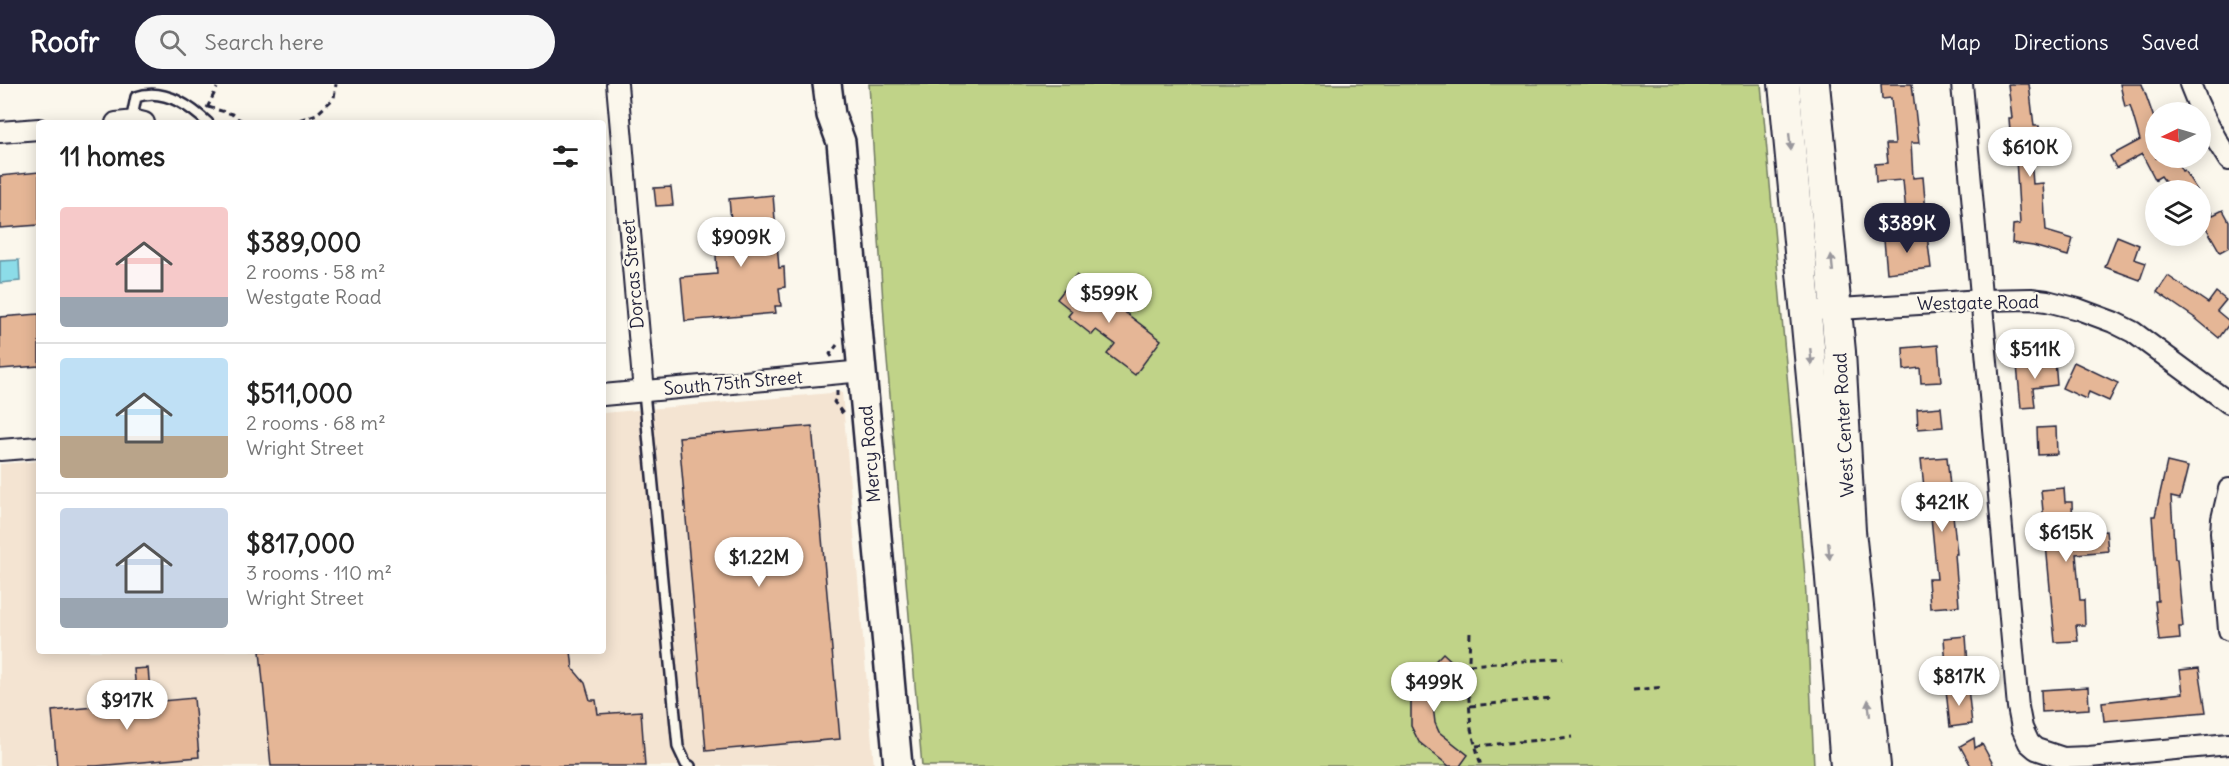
<!DOCTYPE html>
<meta charset="utf-8">
<style>
:root{--surface:#fff;--page:#f6f6f6;--text:#222;--muted:#767676;--line:#e0e0e0;--accent:#22223b}
body{margin:0;font-family:Delius,sans-serif;background:var(--page);color:var(--text);height:100vh;display:flex;flex-direction:column;font-size:22px;white-space:nowrap}
*{box-sizing:border-box;margin:0}
p{font-size:20px;color:var(--muted)}
.icon{flex:none;width:33px;height:33px;fill:none;stroke:currentColor;stroke-width:2;stroke-linecap:round;stroke-linejoin:round}
.map{position:relative;flex:1;overflow:hidden}
.sheet{position:absolute;left:36px;top:36px;width:570px;height:534px;display:flex;flex-direction:column;background:var(--surface);border-radius:6px;box-shadow:0 3px 15px #0003}
.sheet>*{flex:none}
.needle{width:39px;rotate:265deg}
.fabs{position:absolute;left:2145px;top:18px;display:grid;gap:12px}
.fabs a{display:grid;place-items:center;width:66px;height:66px;border-radius:50%;background:var(--surface);box-shadow:0 3px 15px #0003;font-size:30px}
.price{position:absolute;translate:-50% -51px;padding:0 14px;border-radius:21px;background:#fff;color:#222;font-size:20px;line-height:39px;filter:drop-shadow(0 2px 3px #0008)}
.price::after{content:'';position:absolute;left:50%;top:36px;width:18px;height:14px;margin-left:-9px;background:inherit;clip-path:polygon(0 0,100% 0,50% 100%)}
.price.selected{background:var(--accent);color:#fff}
ul{padding:0;list-style:none}
li{display:flex;align-items:center;gap:18px;height:150px;padding:0 24px}
li+li{border-top:2px solid var(--line)}
li span{display:grid;place-items:center;flex:none;width:168px;height:120px;border-radius:6px;color:#555}
li>.icon{margin-inline-start:auto}
span .icon{width:72px;height:72px;fill:#fffc;stroke-width:1}
li b{font-size:26px}
h2{display:flex;justify-content:space-between;align-items:center;height:72px;padding:0 24px;font-size:26px}
header{display:flex;align-items:center;gap:36px;box-sizing:border-box;height:84px;padding:0 30px;background:var(--accent);color:#fff}
header strong{font-size:28px}
nav{display:flex;gap:33px;margin-inline-start:auto;font-size:21px}
.search{width:420px;height:54px;background:var(--page);display:flex;align-items:center;gap:15px;box-sizing:border-box;padding:0 21px;border-radius:33px;color:var(--muted);font-size:22px}
.map>svg:first-child{display:block}
</style>
<header>
<strong>Roofr</strong>
<div class="search"><svg class="icon" aria-label="search" viewBox="0 0 24 24"><circle cx="10" cy="10" r="6"/><path d="M15 15l6 6"/></svg>Search here</div>
<nav><a>Map</a><a>Directions</a><a>Saved</a></nav>
</header>
<div class="map">
<svg width="2229" height="682" viewBox="0 0 2229 682">
<rect width="100%" height="100%" fill="#fbf7ec"/>
<filter id="ink" filterUnits="userSpaceOnUse"><feTurbulence type="fractalNoise" baseFrequency=".0167" numOctaves="2"/><feDisplacementMap in="SourceGraphic" scale="12" xChannelSelector="R" yChannelSelector="G"/><feConvolveMatrix kernelMatrix="1 2 1 2 8 2 1 2 1" color-interpolation-filters="sRGB"/></filter>
<g filter="url(#ink)">
<path fill="#f4e4d2" d="M 842,308 L 874,682 L 0,682 L 0,380 L 39,377 L 39,567 L 603,567 L 603,329 Z"/>
<path fill="#c0d388" stroke="#717a62" stroke-width="1.5" d="M 869,0 L 1761,0 L 1805,492 L 1814,682 L 922,682 L 886,265 Z"/>
<path fill="#8cdce8" stroke="#6292a3" stroke-width="1.5" d="M 19,176 L 20,197 L 0,199 L 0,177 Z"/>
<g fill="#e5b696" stroke="#22223b" stroke-width="1.5">
<path d="M 1881,0 L 1912,0 L 1919,59 L 1911,59 L 1913,94 L 1923,93 L 1926,128 L 1906,129 L 1903,96 L 1876,98 L 1875,80 L 1888,79 L 1886,60 L 1895,60 L 1891,14 L 1882,15 Z"/>
<path d="M 2008,0 L 2029,0 L 2034,42 L 2039,42 L 2040,55 L 2033,56 L 2035,74 L 2031,74 L 2033,100 L 2043,99 L 2046,147 L 2073,155 L 2068,172 L 2033,162 L 2012,159 L 2013,141 L 2020,140 L 2016,75 L 2012,75 L 2009,34 L 2012,34 Z"/>
<path d="M 2120,0 L 2142,0 L 2156,40 L 2156,74 L 2175,74 L 2182,87 L 2184,86 L 2197,106 L 2171,106 L 2161,92 L 2156,95 L 2156,97 L 2142,70 L 2116,84 L 2110,72 L 2140,56 L 2130,21 L 2125,23 Z"/>
<path d="M 39,88 L 39,141 L 0,144 L 0,92 Z"/>
<path d="M 671,103 L 673,121 L 656,122 L 654,104 Z"/>
<path d="M 773,111 L 779,184 L 784,183 L 785,203 L 779,204 L 781,222 L 775,222 L 776,229 L 685,237 L 681,193 L 717,190 L 716,171 L 734,169 L 729,115 Z"/>
<path d="M 2200,112 L 2213,131 L 2223,126 L 2229,137 L 2229,163 L 2220,168 L 2200,133 Z"/>
<path d="M 1927,151 L 1931,184 L 1887,189 L 1884,156 Z"/>
<path d="M 2117,152 L 2139,161 L 2134,175 L 2146,179 L 2140,196 L 2105,183 Z"/>
<path d="M 1076,191 L 1161,256 L 1135,291 L 1107,270 L 1115,260 L 1096,246 L 1092,251 L 1068,232 L 1072,227 L 1057,215 Z"/>
<path d="M 2168,192 L 2208,219 L 2216,208 L 2226,216 L 2217,227 L 2229,237 L 2229,240 L 2219,254 L 2195,234 L 2157,208 Z"/>
<path d="M 39,230 L 39,282 L 0,285 L 0,233 Z"/>
<path d="M 1938,261 L 1941,298 L 1921,299 L 1920,284 L 1904,286 L 1903,264 Z"/>
<path d="M 2055,277 L 2057,301 L 2033,304 L 2035,323 L 2021,324 L 2017,281 Z"/>
<path d="M 2074,278 L 2118,299 L 2109,317 L 2089,308 L 2086,315 L 2062,304 Z"/>
<path d="M 1941,323 L 1943,343 L 1918,345 L 1917,325 Z"/>
<path d="M 812,342 L 840,655 L 706,667 L 679,353 Z"/>
<path d="M 2056,343 L 2057,370 L 2038,371 L 2037,344 Z"/>
<path d="M 1947,373 L 1957,470 L 1955,470 L 1959,522 L 1930,524 L 1928,495 L 1937,495 L 1929,412 L 1925,413 L 1921,375 Z"/>
<path d="M 2167,378 L 2188,383 L 2180,415 L 2171,413 L 2175,475 L 2177,475 L 2183,543 L 2179,543 L 2180,555 L 2159,557 L 2155,517 L 2158,517 L 2152,432 L 2155,432 Z"/>
<path d="M 2064,404 L 2065,418 L 2072,418 L 2073,450 L 2106,447 L 2108,467 L 2076,470 L 2080,516 L 2084,516 L 2085,541 L 2076,541 L 2078,557 L 2055,558 L 2041,406 Z"/>
<path d="M 1966,552 L 1968,581 L 1946,583 L 1944,554 Z"/>
<path d="M 260,567 L 571,567 L 573,585 L 585,599 L 590,616 L 596,616 L 598,630 L 641,627 L 645,682 L 271,682 Z"/>
<path d="M 1443,569 L 1459,584 L 1439,603 L 1433,622 L 1435,639 L 1439,648 L 1468,671 L 1460,682 L 1449,682 L 1419,658 L 1411,642 L 1411,619 L 1417,596 Z"/>
<path d="M 148,584 L 151,618 L 194,614 L 199,673 L 96,682 L 57,682 L 52,627 L 137,619 L 134,585 Z"/>
<path d="M 2199,584 L 2206,628 L 2104,637 L 2102,618 L 2183,609 L 2180,586 Z"/>
<path d="M 2088,603 L 2089,625 L 2042,628 L 2041,606 Z"/>
<path d="M 1968,604 L 1972,640 L 1950,643 L 1946,606 Z"/>
<path d="M 1974,654 L 1975,664 L 1982,660 L 1994,682 L 1971,682 L 1960,662 Z"/>
</g>
<g fill="none" stroke-linecap="round" stroke-linejoin="round">
<g stroke="#22223b" stroke-width="14">
<g id="lane">
<path d="M 131,38 L 136,13 C 163,3 189,21 208,39"/>
<path d="M 644,308 L 678,663 L 686,680 L 690,682"/>
</g>
</g>
<g stroke="#22223b" stroke-width="24">
<g id="street">
<path d="M 617,0 L 644,308"/>
<path d="M 1962,0 L 2018,623 L 2022,644 L 2029,659 L 2036,665 L 2063,674 L 2089,673 L 2229,660"/>
<path d="M 2190,0 C 2200,27 2213,52 2229,76"/>
<path d="M 116,39 L 136,37 L 144,39"/>
<path d="M 0,48 L 39,45"/>
<path d="M 1824,226 L 1982,216 L 2031,215 L 2047,217 L 2078,225 L 2113,238 L 2133,248 L 2229,319"/>
<path d="M 603,311 L 863,287"/>
<path d="M 0,366 L 39,363"/>
<path d="M 2229,405 L 2222,435 L 2221,449 L 2229,546"/>
</g>
</g>
<g stroke="#22223b" stroke-width="32">
<path id="secondary" d="M 827,0 L 831,31 L 841,58 L 898,682"/>
</g>
<g stroke="#22223b" stroke-width="34">
<g id="primary">
<path d="M 1784,0 L 1830,482 L 1846,682"/>
<path d="M 1814,0 L 1840,268 L 1850,447 L 1875,682"/>
</g>
</g>
<g stroke="#22223b" stroke-width="3" stroke-dasharray="6 4.5" stroke-linecap="butt">
<path d="M 208,23 L 232,30 L 239,39"/>
<path d="M 207,24 L 217,4"/>
<path d="M 237,34 L 246,39"/>
<path d="M 259,39 L 261,39"/>
<path d="M 290,39 L 317,30 L 334,14 L 336,0"/>
<path d="M 832,273 L 830,270 L 837,261"/>
<path d="M 837,306 L 837,313 L 834,318 L 844,331"/>
<path d="M 1470,549 L 1468,602 L 1471,645 L 1481,682"/>
<path d="M 1469,581 L 1564,574"/>
<path d="M 1633,606 L 1664,603"/>
<path d="M 1470,622 L 1551,614"/>
<path d="M 1476,662 L 1572,653"/>
</g>
<use href="#lane" stroke="#fbf7ec" stroke-width="9"/>
<use href="#street" stroke="#fbf7ec" stroke-width="20"/>
<use href="#secondary" stroke="#fbf7ec" stroke-width="27"/>
<use href="#primary" stroke="#fbf7ec" stroke-width="30"/>
</g>
<defs><path id="oneway-solid" d="M-6-.8H1V-3.2L6.5 0L1 3.2V.8H-6Z" transform="scale(1.5)"/></defs>
<g fill="#99979c">
<use href="#oneway-solid" transform="translate(1790 58) rotate(84)"/>
<use href="#oneway-solid" transform="translate(1832 179) rotate(-96)"/>
<use href="#oneway-solid" transform="translate(1811 273) rotate(85)"/>
<use href="#oneway-solid" transform="translate(1829 467) rotate(85)"/>
<use href="#oneway-solid" transform="translate(1869 624) rotate(-96)"/>
</g>
</g>
<g text-anchor="middle" stroke-width="4.5" stroke-linejoin="round" paint-order="stroke">
<g font-size="18" fill="#22223b" stroke="#fbf7ec">
<text transform="translate(633 190) rotate(-95)" y="6">Dorcas Street</text>
<text transform="translate(1978 219) rotate(-1)" y="6">Westgate Road</text>
<text transform="translate(733 299) rotate(-5)" y="6">South 75th Street</text>
<text transform="translate(1844 341) rotate(-93)" y="6">West Center Road</text>
<text transform="translate(870 370) rotate(-95)" y="6">Mercy Road</text>
</g>
</g>
</svg>
<div class="fabs">
<a><svg class="needle" viewBox="-14 -14 28 28"><path d="M0-13l5 13h-10z" fill="#e53935"/><path d="M0 13l5-13h-10z" fill="#767676"/></svg></a>
<a><svg class="icon" aria-label="layers" viewBox="0 0 24 24"><path d="M12 4l9 5-9 5-9-5zM3 14l9 5 9-5"/></svg></a>
</div>
<b class="price" style="left:2030px;top:94px">$610K</b>
<b class="price selected" style="left:1907px;top:170px">$389K</b>
<b class="price" style="left:741px;top:184px">$909K</b>
<b class="price" style="left:1109px;top:240px">$599K</b>
<b class="price" style="left:2035px;top:296px">$511K</b>
<b class="price" style="left:1942px;top:449px">$421K</b>
<b class="price" style="left:2066px;top:479px">$615K</b>
<b class="price" style="left:759px;top:504px">$1.22M</b>
<b class="price" style="left:1959px;top:623px">$817K</b>
<b class="price" style="left:1434px;top:629px">$499K</b>
<b class="price" style="left:127px;top:647px">$917K</b>
<section class="sheet">
<h2>11 homes<svg class="icon" aria-label="filters" viewBox="0 0 24 24"><path d="M4 7h16M4 17h16"/><circle cx="9" cy="7" r="2"/><circle cx="15" cy="17" r="2"/></svg></h2>
<ul>
<li><span style="background:linear-gradient(#f6c9c9 75%,#9aa5b1 0)"><svg class="icon" aria-label="home" viewBox="0 0 24 24"><path d="M3 11l9-7 9 7M6 9v11h12V9"/></svg></span><div><b>$389,000</b><p>2 rooms · 58 m²</p><p>Westgate Road</p></div></li>
<li><span style="background:linear-gradient(#bfe0f5 65%,#b9a48a 0)"><svg class="icon" aria-label="home" viewBox="0 0 24 24"><path d="M3 11l9-7 9 7M6 9v11h12V9"/></svg></span><div><b>$511,000</b><p>2 rooms · 68 m²</p><p>Wright Street</p></div></li>
<li><span style="background:linear-gradient(#c9d6e8 75%,#9aa5b1 0)"><svg class="icon" aria-label="home" viewBox="0 0 24 24"><path d="M3 11l9-7 9 7M6 9v11h12V9"/></svg></span><div><b>$817,000</b><p>3 rooms · 110 m²</p><p>Wright Street</p></div></li>
</ul>
</section>
</div>
